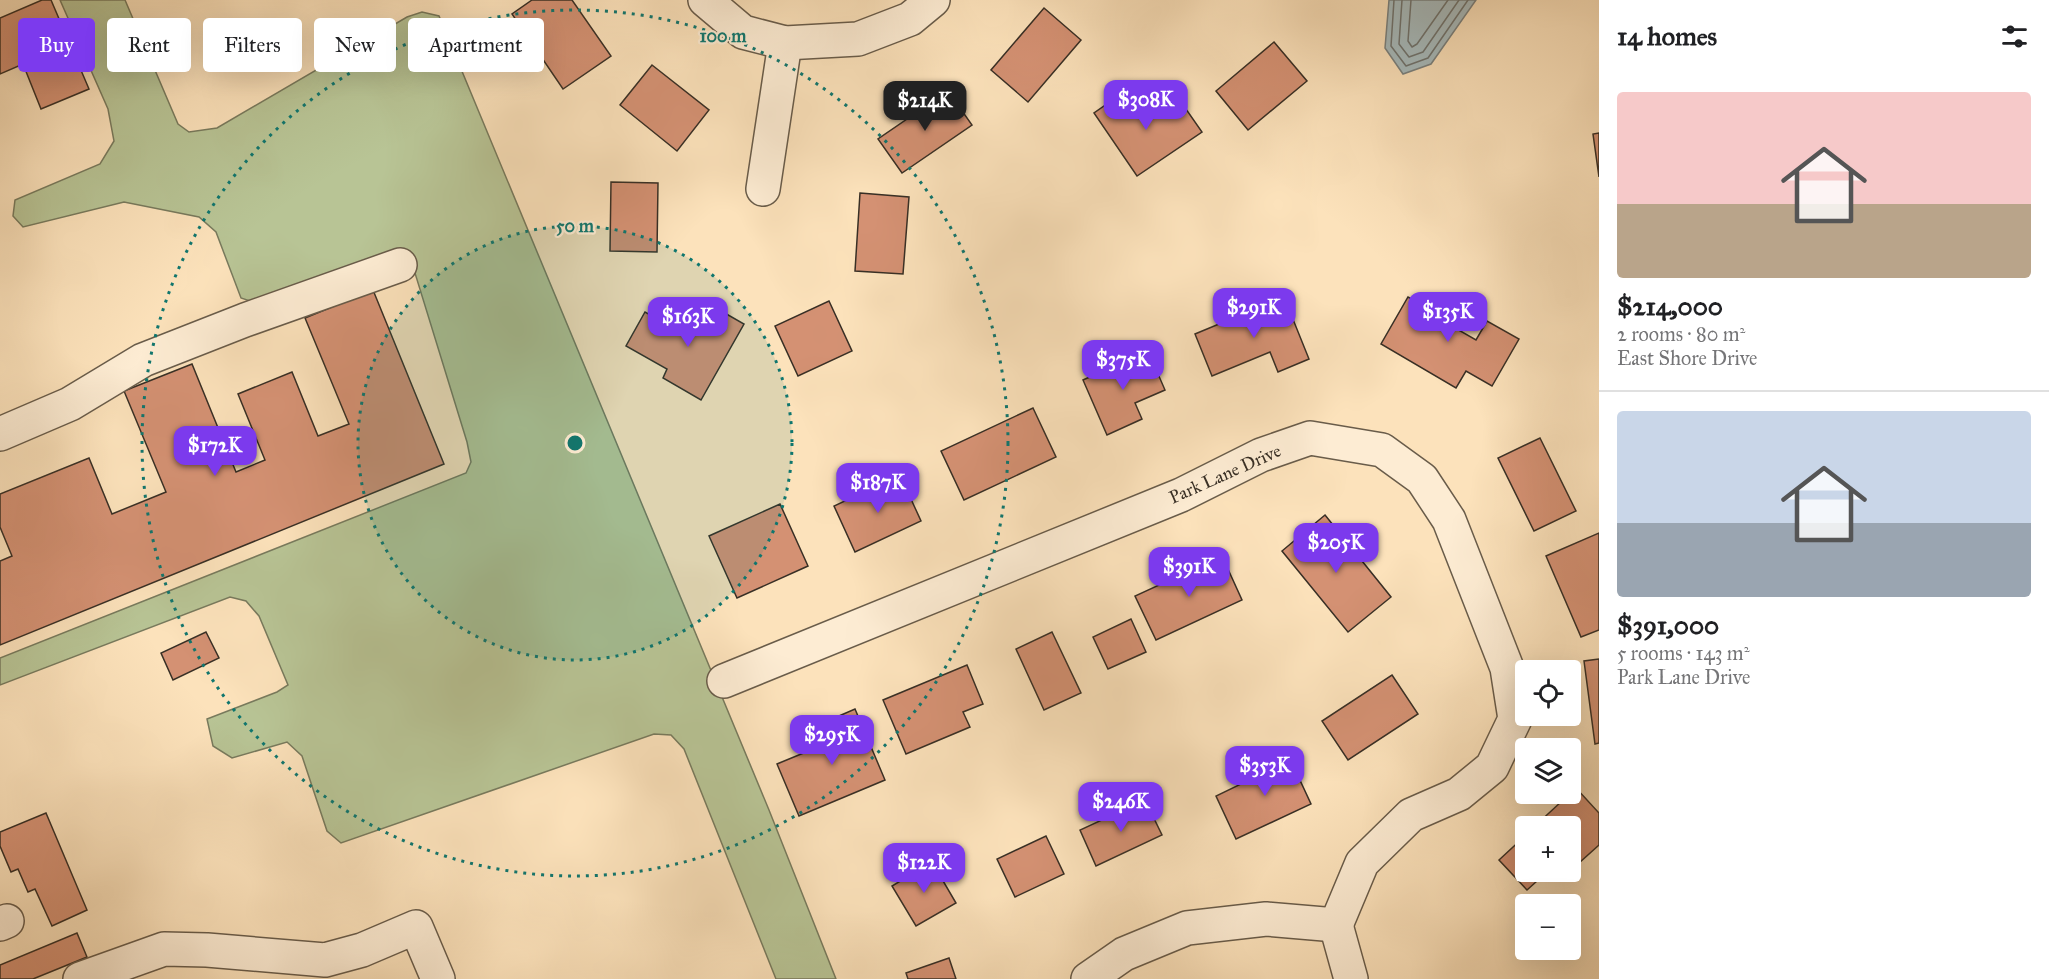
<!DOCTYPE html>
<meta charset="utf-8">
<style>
:root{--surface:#fff;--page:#f2f2f2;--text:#202124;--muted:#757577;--line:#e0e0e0;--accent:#7c3aed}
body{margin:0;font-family:"IM FELL Great Primer",serif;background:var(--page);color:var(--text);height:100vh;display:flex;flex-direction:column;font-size:22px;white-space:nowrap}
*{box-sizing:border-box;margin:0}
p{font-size:20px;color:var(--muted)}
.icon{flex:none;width:33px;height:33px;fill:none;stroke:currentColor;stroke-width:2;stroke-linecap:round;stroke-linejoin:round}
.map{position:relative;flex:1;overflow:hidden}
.details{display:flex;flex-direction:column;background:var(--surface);width:450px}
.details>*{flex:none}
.guide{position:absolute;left:18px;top:18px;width:570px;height:54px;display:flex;gap:12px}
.fabs{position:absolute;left:1515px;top:660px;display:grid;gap:12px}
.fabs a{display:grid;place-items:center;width:66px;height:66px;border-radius:6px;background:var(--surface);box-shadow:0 6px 24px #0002;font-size:30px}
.price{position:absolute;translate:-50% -51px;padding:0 14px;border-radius:12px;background:var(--accent);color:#fff;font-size:20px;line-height:39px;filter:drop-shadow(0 2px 3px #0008)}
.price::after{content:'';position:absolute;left:50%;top:36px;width:18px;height:14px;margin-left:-9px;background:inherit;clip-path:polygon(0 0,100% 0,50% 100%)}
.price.on{background:#222;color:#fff}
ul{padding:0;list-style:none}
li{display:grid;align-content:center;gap:12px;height:318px;padding:0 18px}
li+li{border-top:2px solid var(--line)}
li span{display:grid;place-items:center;height:186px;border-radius:6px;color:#555}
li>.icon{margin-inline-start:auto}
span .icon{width:108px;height:108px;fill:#fffc;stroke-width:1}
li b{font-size:26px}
h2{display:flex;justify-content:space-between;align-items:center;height:72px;padding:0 18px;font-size:26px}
.pill{padding:0 21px;border-radius:6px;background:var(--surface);box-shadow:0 6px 24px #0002;font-size:21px;line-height:54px}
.pill.on{background:var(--accent);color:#fff}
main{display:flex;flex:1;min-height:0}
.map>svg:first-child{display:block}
</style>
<main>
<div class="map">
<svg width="1599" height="979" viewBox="0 0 1599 979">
<rect width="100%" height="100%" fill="#fce2bb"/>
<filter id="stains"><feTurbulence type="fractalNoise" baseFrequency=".00333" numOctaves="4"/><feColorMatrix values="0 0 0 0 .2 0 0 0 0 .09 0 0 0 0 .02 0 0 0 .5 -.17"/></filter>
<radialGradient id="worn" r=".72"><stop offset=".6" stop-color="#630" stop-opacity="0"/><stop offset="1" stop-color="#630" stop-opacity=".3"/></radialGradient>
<path fill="#b8c495" stroke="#787a5d" stroke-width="1.5" d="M 60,0 L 125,0 L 178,124 L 189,132 L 217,128 L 407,17 L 422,12 L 439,16 L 769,810 L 836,979 L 776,979 L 684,749 L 671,735 L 654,734 L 341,843 L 327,831 L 302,756 L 287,742 L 232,758 L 213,746 L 207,719 L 277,692 L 288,685 L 259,616 L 246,601 L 230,597 L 0,685 L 0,658 L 466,473 L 471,462 L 467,442 L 415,273 L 402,257 L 256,303 L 241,298 L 216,232 L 199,217 L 124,202 L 23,227 L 13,216 L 15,200 L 100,164 L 114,141 L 108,109 Z"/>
<path fill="#a6babc" stroke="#7a8280" stroke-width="1.5" d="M 1389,0 L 1476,0 L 1431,64 L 1403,74 L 1385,48 Z"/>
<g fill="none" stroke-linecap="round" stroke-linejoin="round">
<g stroke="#6f7470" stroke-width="1.5">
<path d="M 1394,0 L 1391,46 L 1406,66 L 1428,58 L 1468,0"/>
<path d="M 1402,0 L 1399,44 L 1409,57 L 1423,52 L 1459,0"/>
<path d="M 1411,0 L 1408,41 L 1412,47 L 1417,44 L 1448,0"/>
</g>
</g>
<g fill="#d49173" stroke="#382f25" stroke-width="1.5">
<path d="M 42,0 L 51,0 L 89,89 L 41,109 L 23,64 L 0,74 L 0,18 Z"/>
<path d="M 532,0 L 572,0 L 611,56 L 563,89 L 512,14 Z"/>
<path d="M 1044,8 L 1081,40 L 1028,102 L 991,70 Z"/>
<path d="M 1274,42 L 1307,81 L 1248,130 L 1216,91 Z"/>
<path d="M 652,65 L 709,110 L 677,151 L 620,105 Z"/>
<path d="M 1127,90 L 1147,120 L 1179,99 L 1202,132 L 1137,176 L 1094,113 Z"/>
<path d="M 948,91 L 972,125 L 902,173 L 878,139 Z"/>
<path d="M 1599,133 L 1599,177 L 1593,134 Z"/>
<path d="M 611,182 L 658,183 L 657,252 L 610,251 Z"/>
<path d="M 860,193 L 909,197 L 903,274 L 855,271 Z"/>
<path d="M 373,290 L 444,464 L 0,645 L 0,561 L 12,556 L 0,527 L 0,494 L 89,458 L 112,514 L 166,492 L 124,391 L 192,364 L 236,472 L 265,460 L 238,394 L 292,372 L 318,436 L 349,424 L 305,318 Z"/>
<path d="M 1441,294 L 1466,308 L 1455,328 L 1476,340 L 1487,321 L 1519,339 L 1492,386 L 1466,371 L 1456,388 L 1381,344 L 1408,297 L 1432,310 Z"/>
<path d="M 1284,297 L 1309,359 L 1278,372 L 1270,352 L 1212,376 L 1195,334 Z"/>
<path d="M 829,301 L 852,351 L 798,376 L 775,326 Z"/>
<path d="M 709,304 L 744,324 L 701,400 L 663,378 L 667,369 L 626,346 L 645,312 L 690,337 Z"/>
<path d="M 1148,351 L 1165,390 L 1135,403 L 1142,419 L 1107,435 L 1083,380 Z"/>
<path d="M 1033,408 L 1056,457 L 964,500 L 941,451 Z"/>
<path d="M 1540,438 L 1576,511 L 1534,531 L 1498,458 Z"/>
<path d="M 900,475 L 921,521 L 855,552 L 834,506 Z"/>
<path d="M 780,504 L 808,566 L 737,598 L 709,536 Z"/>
<path d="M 1325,515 L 1391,597 L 1348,632 L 1282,551 Z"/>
<path d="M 1599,533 L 1599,630 L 1581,637 L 1546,556 Z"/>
<path d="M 1222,556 L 1242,600 L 1156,640 L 1135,596 Z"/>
<path d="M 1131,619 L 1146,652 L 1108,669 L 1093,637 Z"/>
<path d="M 206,632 L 219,658 L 173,680 L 161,653 Z"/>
<path d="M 1052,632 L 1081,693 L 1044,710 L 1016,649 Z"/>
<path d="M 1599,659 L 1599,743 L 1595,744 L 1584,661 Z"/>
<path d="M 967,665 L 983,704 L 963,712 L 970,727 L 906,754 L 883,700 Z"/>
<path d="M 1392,675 L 1418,714 L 1348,760 L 1322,721 Z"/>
<path d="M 855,709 L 885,780 L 799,816 L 777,764 L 823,745 L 816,726 Z"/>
<path d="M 1285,748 L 1311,804 L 1236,839 L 1216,796 L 1270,770 L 1265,758 Z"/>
<path d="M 1576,788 L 1599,813 L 1599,845 L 1570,871 L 1570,826 L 1535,826 Z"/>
<path d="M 1145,800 L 1162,835 L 1096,866 L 1080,830 Z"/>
<path d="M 46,813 L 87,910 L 52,926 L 35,889 L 28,892 L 18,869 L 11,872 L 0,846 L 0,832 Z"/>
<path d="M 1526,835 L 1526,872 L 1547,872 L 1527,890 L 1499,860 Z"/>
<path d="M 1046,836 L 1064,874 L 1015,897 L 997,859 Z"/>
<path d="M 932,862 L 956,903 L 916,926 L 892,886 Z"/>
<path d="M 77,933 L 87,957 L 33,979 L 0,979 L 0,965 Z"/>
<path d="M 949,958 L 956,979 L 908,979 L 906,973 Z"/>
</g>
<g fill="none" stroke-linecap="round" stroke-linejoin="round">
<g stroke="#695c4a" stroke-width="36">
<g id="minor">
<path d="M 705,0 L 743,32 L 785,43 L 858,39 L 910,19 L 933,0"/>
<path d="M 763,189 L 785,43"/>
<path d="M 0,434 L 70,404 L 143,360 L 245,320 L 400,265"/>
<path d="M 724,681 L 1181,495 L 1261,455 L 1310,438 L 1382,450 L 1422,479 L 1449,520 L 1507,668 L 1515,719 L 1492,767 L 1459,794 L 1411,815 L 1362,863 L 1336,925"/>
<path d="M 0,924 L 7,921"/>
<path d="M 1336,925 L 1351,979"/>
<path d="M 80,979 L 164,949 L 207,950 L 325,960 L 362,950 L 416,927 L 438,979"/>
<path d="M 1088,979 L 1124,954 L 1187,928 L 1266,919 L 1336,925"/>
</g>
</g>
<use href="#minor" stroke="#fdecd3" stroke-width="33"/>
</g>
<circle cx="575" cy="443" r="217" fill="#0f766e" fill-opacity=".12"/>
<g fill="none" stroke="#0f766e" stroke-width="3" stroke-dasharray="3 6">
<circle cx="575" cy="443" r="217"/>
<circle cx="575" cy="443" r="433"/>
</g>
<g text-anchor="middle" stroke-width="4.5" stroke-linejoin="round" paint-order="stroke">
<g font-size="18" fill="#382f25" stroke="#fdecd3">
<text transform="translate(1225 474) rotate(-24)" y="6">Park Lane Drive</text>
</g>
</g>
<circle cx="575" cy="443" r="9" fill="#0f766e" stroke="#fdecd3" stroke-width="3"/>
<g font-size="18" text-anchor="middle" font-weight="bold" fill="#0f766e" stroke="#fdecd3" stroke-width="4.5" stroke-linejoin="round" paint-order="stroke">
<text x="723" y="42">100 m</text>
<text x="575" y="232">50 m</text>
</g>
<rect width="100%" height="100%" filter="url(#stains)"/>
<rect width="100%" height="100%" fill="url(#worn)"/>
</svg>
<div class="fabs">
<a><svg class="icon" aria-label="locate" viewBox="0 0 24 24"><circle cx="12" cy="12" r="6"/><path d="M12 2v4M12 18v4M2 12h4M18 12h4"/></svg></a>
<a><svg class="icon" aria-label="layers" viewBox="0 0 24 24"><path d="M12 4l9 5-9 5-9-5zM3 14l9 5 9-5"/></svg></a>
<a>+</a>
<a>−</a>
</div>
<b class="price" style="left:1146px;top:131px">$308K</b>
<b class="price on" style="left:925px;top:132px">$214K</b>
<b class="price" style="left:1254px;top:339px">$291K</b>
<b class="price" style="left:1448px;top:343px">$135K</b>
<b class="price" style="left:688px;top:348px">$163K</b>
<b class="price" style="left:1123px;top:391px">$375K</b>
<b class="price" style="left:215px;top:477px">$172K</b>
<b class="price" style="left:878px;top:514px">$187K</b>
<b class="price" style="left:1336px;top:574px">$205K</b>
<b class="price" style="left:1189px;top:598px">$391K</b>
<b class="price" style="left:832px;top:766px">$295K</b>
<b class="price" style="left:1265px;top:797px">$353K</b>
<b class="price" style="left:1121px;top:833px">$246K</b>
<b class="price" style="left:924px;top:894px">$122K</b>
<div class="guide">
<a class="pill on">Buy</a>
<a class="pill">Rent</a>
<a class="pill">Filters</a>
<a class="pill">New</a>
<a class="pill">Apartment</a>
</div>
</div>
<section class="details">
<h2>14 homes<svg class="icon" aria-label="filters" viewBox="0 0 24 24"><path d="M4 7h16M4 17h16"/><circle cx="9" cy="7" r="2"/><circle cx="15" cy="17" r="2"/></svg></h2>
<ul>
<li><span style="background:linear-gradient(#f6c9c9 60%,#b9a48a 0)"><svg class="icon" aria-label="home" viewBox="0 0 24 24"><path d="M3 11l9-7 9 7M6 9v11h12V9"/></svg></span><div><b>$214,000</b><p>2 rooms · 80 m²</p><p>East Shore Drive</p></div></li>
<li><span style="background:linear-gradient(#c9d6e8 60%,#9aa5b1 0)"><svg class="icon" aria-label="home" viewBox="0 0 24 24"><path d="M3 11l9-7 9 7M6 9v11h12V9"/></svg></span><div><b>$391,000</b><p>5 rooms · 143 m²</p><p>Park Lane Drive</p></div></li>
</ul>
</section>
</main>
